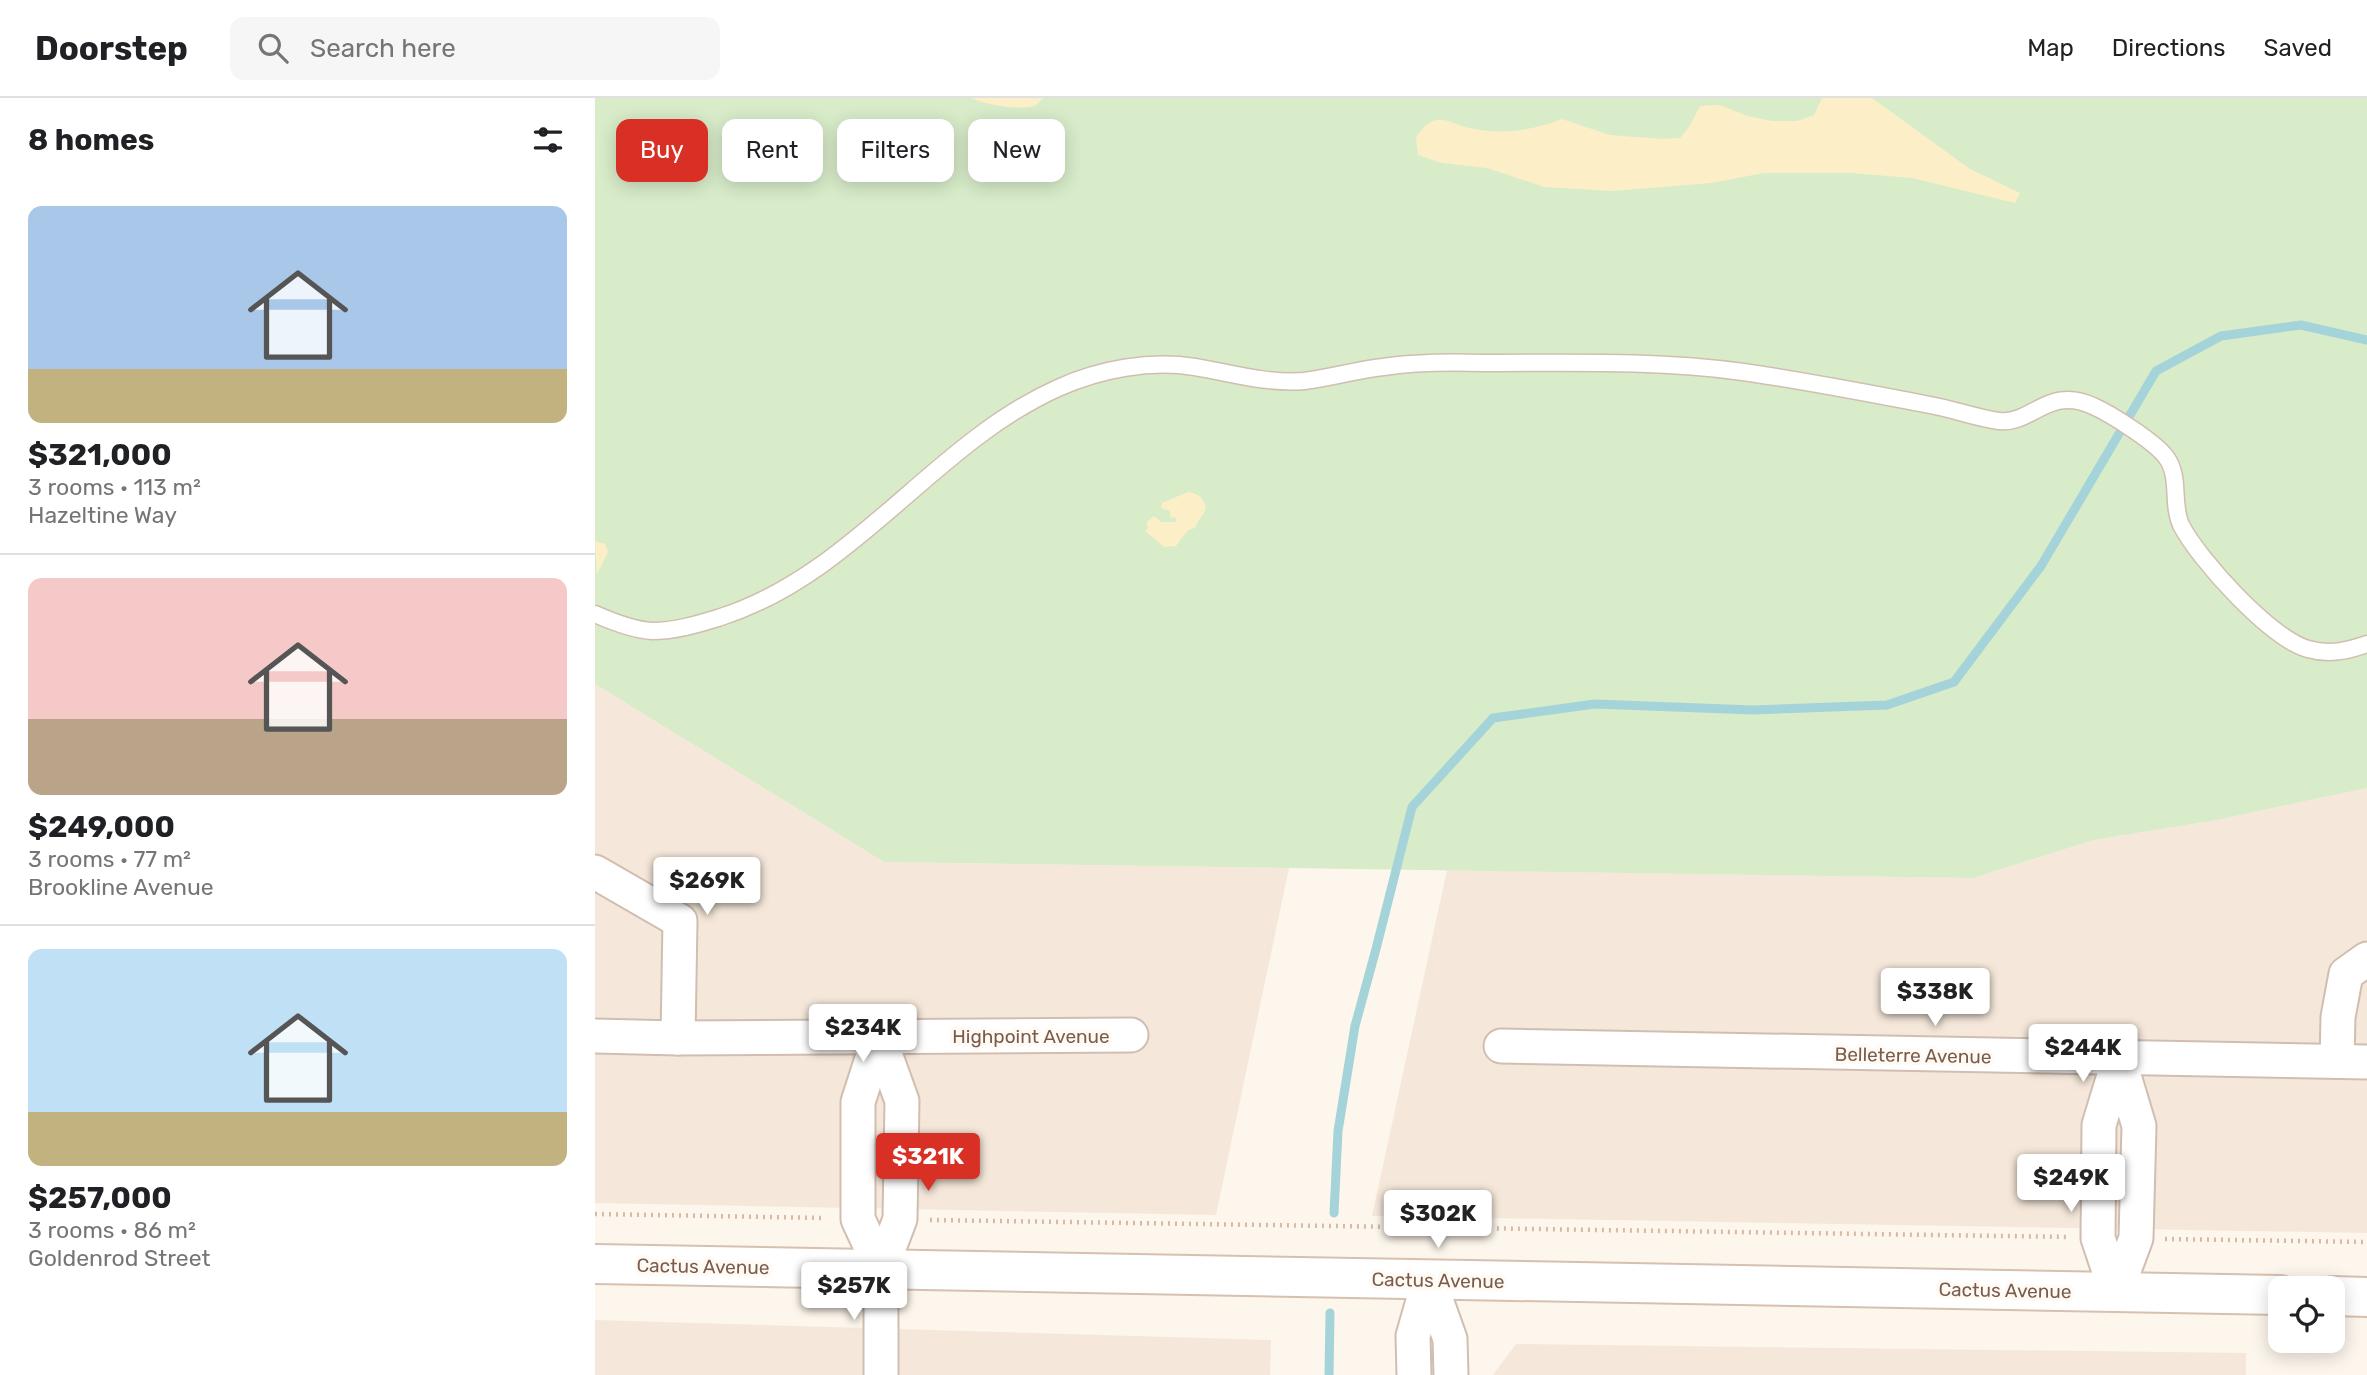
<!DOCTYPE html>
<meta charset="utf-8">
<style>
:root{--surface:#fff;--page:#f6f6f6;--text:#202124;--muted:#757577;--line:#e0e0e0;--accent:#d93025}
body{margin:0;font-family:Rubik,sans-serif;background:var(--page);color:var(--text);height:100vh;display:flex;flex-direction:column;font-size:26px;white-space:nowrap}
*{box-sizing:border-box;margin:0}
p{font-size:23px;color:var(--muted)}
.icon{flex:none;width:38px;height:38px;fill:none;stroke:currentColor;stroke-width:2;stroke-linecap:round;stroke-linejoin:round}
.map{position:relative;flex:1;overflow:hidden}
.drawer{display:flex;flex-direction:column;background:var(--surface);width:595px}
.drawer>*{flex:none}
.hud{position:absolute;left:21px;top:21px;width:665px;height:63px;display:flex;gap:14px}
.fabs{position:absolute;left:1673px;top:1178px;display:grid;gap:14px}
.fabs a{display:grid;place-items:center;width:77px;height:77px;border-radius:14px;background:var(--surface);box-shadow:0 4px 18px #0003;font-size:35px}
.price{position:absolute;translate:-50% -60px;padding:0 16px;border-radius:7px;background:#fff;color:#222;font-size:23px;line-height:46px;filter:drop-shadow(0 2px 4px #0008)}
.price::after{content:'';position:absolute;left:50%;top:42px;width:21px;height:16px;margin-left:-10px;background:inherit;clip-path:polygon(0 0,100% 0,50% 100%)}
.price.active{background:var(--accent);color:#fff}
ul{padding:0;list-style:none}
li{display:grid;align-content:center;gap:14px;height:371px;padding:0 28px}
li+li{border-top:2px solid var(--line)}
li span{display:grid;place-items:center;height:217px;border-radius:14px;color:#555}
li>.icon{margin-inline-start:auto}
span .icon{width:126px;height:126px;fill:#fffc;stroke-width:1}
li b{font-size:30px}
h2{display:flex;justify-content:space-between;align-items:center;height:84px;padding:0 28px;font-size:30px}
.tag{padding:0 24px;border-radius:14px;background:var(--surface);box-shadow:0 4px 18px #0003;font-size:24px;line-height:63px}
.tag.active{background:var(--accent);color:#fff}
header{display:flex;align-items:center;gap:42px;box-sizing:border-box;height:98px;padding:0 35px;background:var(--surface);border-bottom:2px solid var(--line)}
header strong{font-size:33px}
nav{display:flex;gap:38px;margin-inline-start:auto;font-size:24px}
.search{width:490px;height:63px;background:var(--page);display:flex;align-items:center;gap:18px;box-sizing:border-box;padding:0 24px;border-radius:14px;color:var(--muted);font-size:26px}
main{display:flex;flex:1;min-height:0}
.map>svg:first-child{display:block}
</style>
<header>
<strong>Doorstep</strong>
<div class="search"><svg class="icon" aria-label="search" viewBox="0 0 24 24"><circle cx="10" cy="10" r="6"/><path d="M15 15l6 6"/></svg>Search here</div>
<nav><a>Map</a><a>Directions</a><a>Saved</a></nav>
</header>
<main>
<section class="drawer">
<h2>8 homes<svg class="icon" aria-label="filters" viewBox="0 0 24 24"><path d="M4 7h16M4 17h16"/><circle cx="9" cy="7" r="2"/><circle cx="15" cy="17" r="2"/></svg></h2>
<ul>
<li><span style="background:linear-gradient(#a9c7e8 75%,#c2b280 0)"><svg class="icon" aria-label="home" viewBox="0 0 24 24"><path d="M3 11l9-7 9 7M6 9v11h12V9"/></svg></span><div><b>$321,000</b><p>3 rooms · 113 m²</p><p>Hazeltine Way</p></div></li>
<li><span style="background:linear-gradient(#f6c9c9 65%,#b9a48a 0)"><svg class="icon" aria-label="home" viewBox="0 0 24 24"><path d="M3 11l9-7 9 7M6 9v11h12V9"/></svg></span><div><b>$249,000</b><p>3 rooms · 77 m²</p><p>Brookline Avenue</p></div></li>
<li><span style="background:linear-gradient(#bfe0f5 75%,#c2b280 0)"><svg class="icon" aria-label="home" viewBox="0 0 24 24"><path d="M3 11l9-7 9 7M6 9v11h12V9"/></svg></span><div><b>$257,000</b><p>3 rooms · 86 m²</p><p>Goldenrod Street</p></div></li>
</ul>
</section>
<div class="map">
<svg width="1772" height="1277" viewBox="0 0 1772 1277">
<rect width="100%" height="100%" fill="#fdf6ec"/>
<g fill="#f5e8da">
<path d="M 0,586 L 289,764 L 694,770 L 621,1117 L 0,1105 Z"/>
<path d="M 1772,690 L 1772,1135 L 777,1118 L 852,772 L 1378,780 L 1499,742 L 1622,722 Z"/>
<path d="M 0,1222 L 676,1242 L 675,1277 L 0,1277 Z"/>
<path d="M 921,1246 L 1651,1255 L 1651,1277 L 898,1277 Z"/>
</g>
<path fill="#d8ecc9" d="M 0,0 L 1772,0 L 1772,690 L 1622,722 L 1499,742 L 1378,780 L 289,764 L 0,586 Z"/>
<g fill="#fcefc7">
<path d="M 376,0 L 448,0 C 446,2 442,7 439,8 C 426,13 388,6 376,0 Z"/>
<path d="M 1227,0 L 1277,0 L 1375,71 L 1425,95 L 1420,105 L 1317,80 L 1256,75 L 1169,75 L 1116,85 L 1017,93 L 949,89 L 892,70 L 847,65 L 823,57 L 821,39 C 827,32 831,24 841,22 C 852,20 864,28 874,30 C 906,37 936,33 967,21 L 1015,37 L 1067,41 L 1085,40 L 1094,29 L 1105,8 L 1125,7 L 1153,18 L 1177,23 L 1202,23 L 1219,17 Z"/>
<path d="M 593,394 C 603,395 608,400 611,409 C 609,417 603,422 600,430 L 593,432 L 581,448 L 569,449 L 550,433 L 553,430 L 551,425 L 559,418 L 566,424 L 581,424 L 581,420 L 575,419 L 575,413 L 566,410 L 567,405 Z"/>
<path d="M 0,443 L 10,446 L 13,454 L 2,476 Z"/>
</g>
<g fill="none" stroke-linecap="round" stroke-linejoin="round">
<g stroke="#a5d3da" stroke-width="9">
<path d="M 739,1115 L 743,1033 L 760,928 L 781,851 L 817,709 L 898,620 L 1000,606 L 1158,612 L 1292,607 L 1359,584 L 1446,468 L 1561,273 L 1626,238 L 1706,227 L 1772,242"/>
<path d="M 734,1277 L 735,1215"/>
</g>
<g stroke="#d1beb0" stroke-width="19">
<path id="lane" d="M 0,516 C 18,524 38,532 57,533 C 81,533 103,526 126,519 C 260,476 338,346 463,290 C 505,271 554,262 600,269 C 636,275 672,286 709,283 C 735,280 761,272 788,269 C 821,264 854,264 888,265 C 974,265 1062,262 1148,274 C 1211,283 1273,295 1335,307 C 1358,311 1381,320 1404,323 C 1436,327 1454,287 1498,308 C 1516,316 1560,344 1571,359 C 1586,379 1576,405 1586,427 C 1604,462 1676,541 1713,551 C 1734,557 1752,553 1772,546"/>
</g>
<g stroke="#d1beb0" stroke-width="37">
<g id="street">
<path d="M 0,774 L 85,823 L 83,940"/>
<path d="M 0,938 L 83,940 L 536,937"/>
<path d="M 284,939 L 307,1003 L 305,1121 L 286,1171 L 286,1277"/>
<path d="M 284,939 L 263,1004 L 263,1121 L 286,1171"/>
<path d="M 906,948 L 1772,964"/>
<path d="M 1742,963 L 1743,919 L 1751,876 L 1772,861"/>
<path d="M 834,1182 L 855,1241 L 856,1277"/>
<path d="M 1521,1194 L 1541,1140 L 1544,1028 L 1524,961"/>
<path d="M 1521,1194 L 1503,1140 L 1504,1027 L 1524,961"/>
<path d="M 819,1277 L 818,1238 L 834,1182"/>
</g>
</g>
<g stroke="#d6c0b0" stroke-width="42">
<g id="secondary">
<path d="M 0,1166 L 1685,1197"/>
<path d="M 1738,1198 L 1772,1199"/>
</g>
</g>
<g stroke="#d9b8a5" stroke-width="4.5" stroke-dasharray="2 5" stroke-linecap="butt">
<path d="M 0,1116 L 231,1120"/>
<path d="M 335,1122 L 1474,1139"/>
<path d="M 1570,1141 L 1772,1144"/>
</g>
<use href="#lane" stroke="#fff" stroke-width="16"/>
<use href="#street" stroke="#fff" stroke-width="33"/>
<use href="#secondary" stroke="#fff" stroke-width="38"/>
</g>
<g text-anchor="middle" stroke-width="7" stroke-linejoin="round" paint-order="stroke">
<g font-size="19" fill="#7a5c4d" stroke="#fffaf3">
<text x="436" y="945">Highpoint Avenue</text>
<text transform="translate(1318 957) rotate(1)" y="7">Belleterre Avenue</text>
<text transform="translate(108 1168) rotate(1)" y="7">Cactus Avenue</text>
<text transform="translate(843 1182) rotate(1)" y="7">Cactus Avenue</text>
<text transform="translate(1410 1192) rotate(1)" y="7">Cactus Avenue</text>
</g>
</g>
</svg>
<div class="fabs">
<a><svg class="icon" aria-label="locate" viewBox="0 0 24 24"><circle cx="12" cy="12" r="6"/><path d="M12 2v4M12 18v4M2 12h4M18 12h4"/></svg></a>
</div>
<b class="price" style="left:112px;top:819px">$269K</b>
<b class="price" style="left:1340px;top:930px">$338K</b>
<b class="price" style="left:268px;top:966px">$234K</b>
<b class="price" style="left:1488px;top:986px">$244K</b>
<b class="price active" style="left:333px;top:1095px">$321K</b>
<b class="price" style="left:1476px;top:1116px">$249K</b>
<b class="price" style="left:843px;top:1152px">$302K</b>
<b class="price" style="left:259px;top:1224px">$257K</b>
<div class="hud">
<a class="tag active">Buy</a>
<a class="tag">Rent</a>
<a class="tag">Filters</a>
<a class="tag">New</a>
</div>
</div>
</main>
